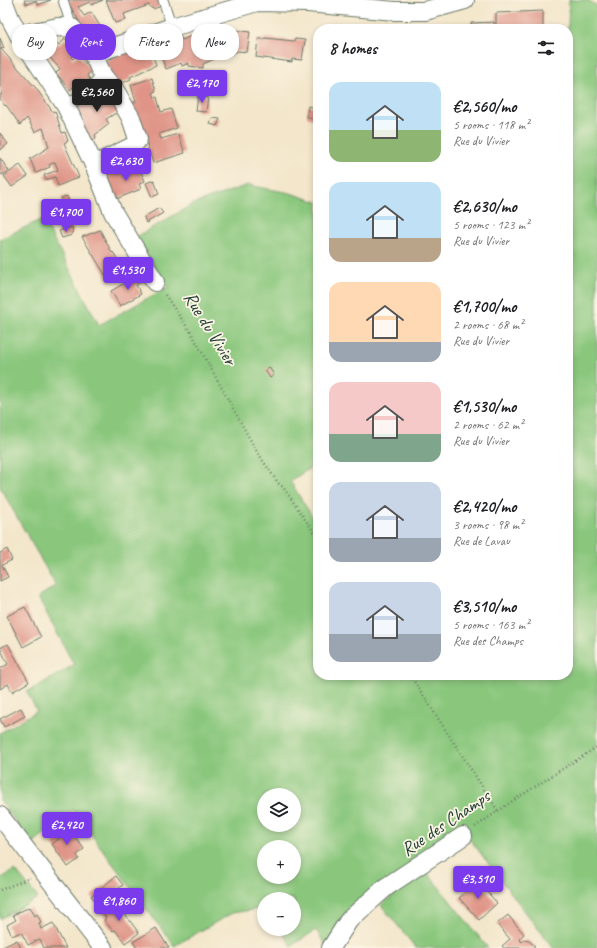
<!DOCTYPE html>
<meta charset="utf-8">
<style>
:root{--surface:#fff;--page:#f2f2f2;--text:#202124;--muted:#757577;--accent:#7c3aed}
body{margin:0;font-family:Caveat,sans-serif;background:var(--page);color:var(--text);height:100vh;display:flex;flex-direction:column;font-size:15px;white-space:nowrap}
*{box-sizing:border-box;margin:0}
p{font-size:13px;color:var(--muted)}
.icon{flex:none;width:22px;height:22px;fill:none;stroke:currentColor;stroke-width:2;stroke-linecap:round;stroke-linejoin:round}
.map{position:relative;flex:1;overflow:hidden}
.panel{position:absolute;left:313px;top:24px;width:260px;height:656px;display:flex;flex-direction:column;background:var(--surface);border-radius:16px;box-shadow:0 2px 6px #0003}
.panel>*{flex:none}
.hud{position:absolute;left:12px;top:24px;width:241px;height:36px;display:flex;gap:8px}
.controls{position:absolute;left:257px;top:788px;display:grid;gap:8px}
.controls a{display:grid;place-items:center;width:44px;height:44px;border-radius:50%;background:var(--surface);box-shadow:0 2px 6px #0003;font-size:20px}
.price{position:absolute;translate:-50% -34px;padding:0 9px;border-radius:4px;background:var(--accent);color:#fff;font-size:13px;line-height:26px;filter:drop-shadow(0 1px 2px #0008)}
.price::after{content:'';position:absolute;left:50%;top:24px;width:12px;height:9px;margin-left:-6px;background:inherit;clip-path:polygon(0 0,100% 0,50% 100%)}
.price.on{background:#222;color:#fff}
ul{padding:0;list-style:none}
li{display:flex;align-items:center;gap:12px;height:100px;padding:0 16px}
li span{display:grid;place-items:center;flex:none;width:112px;height:80px;border-radius:12px;color:#555}
li>.icon{margin-inline-start:auto}
span .icon{width:48px;height:48px;fill:#fffc;stroke-width:1}
li b{font-size:17px}
h2{display:flex;justify-content:space-between;align-items:center;height:48px;padding:0 16px;font-size:17px}
.chip{padding:0 14px;border-radius:16px;background:var(--surface);box-shadow:0 2px 6px #0003;font-size:14px;line-height:36px}
.chip.on{background:var(--accent);color:#fff}
.map>svg:first-child{display:block}
</style>
<div class="map">
<svg width="597" height="948" viewBox="0 0 597 948">
<rect width="100%" height="100%" fill="#fcf5e5"/>
<filter id="ink" filterUnits="userSpaceOnUse"><feTurbulence type="fractalNoise" baseFrequency=".025" numOctaves="2"/><feDisplacementMap in="SourceGraphic" scale="8" xChannelSelector="R" yChannelSelector="G"/><feConvolveMatrix kernelMatrix="1 2 1 2 8 2 1 2 1" color-interpolation-filters="sRGB"/></filter>
<filter id="wash" filterUnits="userSpaceOnUse"><feTurbulence type="fractalNoise" baseFrequency=".012" numOctaves="4" result="noise"/><feDisplacementMap in="SourceGraphic" scale="16" xChannelSelector="R" yChannelSelector="G"/><feGaussianBlur stdDeviation="0.9" result="paint"/><feColorMatrix in="noise" values="0 0 0 0 0 0 0 0 0 0 0 0 0 0 0 0 0 1.4 0 .05"/><feComposite in="paint" operator="in"/></filter>
<g filter="url(#wash)">
<rect width="100%" height="100%" fill="#f3e6ca"/>
<g fill="#8ac77d" stroke="#548258" fill-rule="evenodd">
<path d="M 569,0 L 588,0 L 597,6 L 597,948 L 553,948 L 462,829 L 326,946 L 316,930 L 291,946 L 280,929 L 294,929 L 294,899 L 264,899 L 264,908 L 232,913 L 174,946 L 73,810 L 32,844 L 0,800 L 0,733 L 37,711 L 27,692 L 74,665 L 38,597 L 56,586 L 0,487 L 0,239 L 43,219 L 99,325 L 168,287 L 136,237 L 193,204 L 248,185 L 290,193 L 318,202 L 318,463 L 290,481 L 318,526 L 318,675 L 568,675 L 568,29 ZM 264,795 L 294,795 L 294,825 L 264,825 ZM 264,847 L 294,847 L 294,877 L 264,877 Z"/>
<path d="M 15,870 L 38,898 L 0,919 L 0,879 Z"/>
<path d="M 426,871 L 488,948 L 416,948 L 381,905 Z"/>
</g>
<g id="blocks">
<g fill="#df9487">
<path d="M 24,0 L 51,0 L 38,5 L 36,1 L 26,4 Z"/>
<path d="M 67,0 L 103,0 L 91,5 L 90,2 L 78,7 L 84,16 L 91,12 L 107,37 L 93,46 Z"/>
<path d="M 106,0 L 160,0 L 162,6 L 153,9 L 152,8 L 151,8 L 149,5 L 124,14 L 126,20 L 115,23 Z"/>
<path d="M 543,11 L 543,29 L 496,29 L 496,13 Z"/>
<path d="M 494,22 L 494,29 L 471,29 L 471,23 Z"/>
<path d="M 234,30 L 250,32 L 247,52 L 238,51 L 226,57 L 225,54 L 203,64 L 203,68 L 189,66 L 189,63 L 182,66 L 181,63 L 166,69 L 159,52 L 152,54 L 156,65 L 130,77 L 131,79 L 122,83 L 122,85 L 116,88 L 105,61 L 148,43 L 155,41 L 156,43 L 179,33 L 182,40 L 194,35 L 198,45 Z"/>
<path d="M 0,38 L 4,48 L 1,49 L 35,87 L 53,112 L 55,111 L 62,133 L 65,132 L 68,141 L 64,143 L 79,177 L 58,186 L 55,177 L 46,180 L 44,175 L 58,170 L 55,162 L 49,165 L 50,167 L 36,173 L 30,159 L 49,147 L 43,128 L 35,132 L 27,118 L 20,125 L 6,105 L 5,106 L 0,99 L 0,95 L 3,93 L 0,89 Z"/>
<path d="M 265,38 L 294,41 L 295,39 L 305,40 L 302,60 L 292,59 L 292,62 L 256,57 L 258,39 L 265,39 Z"/>
<path d="M 65,39 L 77,50 L 71,57 L 73,59 L 78,55 L 92,71 L 87,75 L 90,79 L 89,81 L 78,91 L 75,91 L 73,87 L 70,90 L 56,73 L 60,69 L 46,53 L 57,43 L 59,45 Z"/>
<path d="M 152,78 L 156,91 L 153,92 L 155,98 L 157,97 L 161,112 L 171,109 L 177,128 L 159,134 L 161,139 L 178,134 L 185,153 L 153,163 L 137,112 L 129,104 L 136,102 L 131,85 Z"/>
<path d="M 107,87 L 121,110 L 106,119 L 109,124 L 95,135 L 96,138 L 88,143 L 79,126 L 84,121 L 74,109 L 91,96 Z"/>
<path d="M 198,96 L 208,97 L 206,112 L 196,111 Z"/>
<path d="M 308,106 L 317,108 L 315,120 L 307,117 Z"/>
<path d="M 212,118 L 220,119 L 217,126 L 210,124 Z"/>
<path d="M 0,133 L 8,144 L 0,150 Z"/>
<path d="M 0,158 L 9,171 L 2,175 L 0,172 Z"/>
<path d="M 20,165 L 28,176 L 12,187 L 4,176 Z"/>
<path d="M 138,165 L 145,181 L 139,184 L 141,189 L 116,199 L 106,179 L 110,177 L 108,174 L 116,171 L 117,174 Z"/>
<path d="M 154,180 L 159,194 L 152,197 L 146,183 Z"/>
<path d="M 67,196 L 73,211 L 67,213 L 61,198 Z"/>
<path d="M 159,208 L 163,213 L 146,223 L 144,217 Z"/>
<path d="M 72,227 L 73,233 L 71,233 L 72,235 L 62,238 L 59,231 Z"/>
<path d="M 100,230 L 112,253 L 113,252 L 125,271 L 109,281 L 82,237 Z"/>
<path d="M 140,274 L 144,280 L 136,285 L 141,294 L 120,306 L 111,291 Z"/>
<path d="M 269,367 L 274,375 L 270,378 L 265,370 Z"/>
<path d="M 7,549 L 12,560 L 2,565 L 8,577 L 0,581 L 0,553 Z"/>
<path d="M 25,607 L 41,637 L 23,647 L 7,616 Z"/>
<path d="M 8,644 L 29,682 L 12,692 L 8,684 L 0,689 L 0,669 L 8,664 L 0,648 Z"/>
<path d="M 21,708 L 25,716 L 4,727 L 0,719 Z"/>
<path d="M 66,824 L 84,849 L 77,855 L 79,859 L 68,867 L 52,844 L 59,839 L 54,832 Z"/>
<path d="M 116,876 L 123,885 L 98,904 L 91,896 Z"/>
<path d="M 478,881 L 497,903 L 479,920 L 459,898 Z"/>
<path d="M 115,901 L 139,933 L 125,943 L 115,930 L 113,931 L 104,920 L 106,918 L 101,911 Z"/>
<path d="M 30,907 L 35,916 L 37,914 L 41,922 L 39,923 L 41,929 L 53,923 L 66,948 L 44,948 L 40,939 L 28,945 L 21,932 L 12,936 L 7,925 L 16,920 L 13,915 Z"/>
<path d="M 508,915 L 524,934 L 519,939 L 522,942 L 524,940 L 529,941 L 535,946 L 532,948 L 504,948 L 502,946 L 510,939 L 497,924 Z"/>
<path d="M 156,928 L 169,948 L 137,948 L 133,942 Z"/>
<path d="M 17,940 L 21,948 L 4,948 L 3,947 Z"/>
</g>
</g>
</g>
<g filter="url(#ink)">
<use href="#blocks" fill-opacity="0" stroke="#697868" stroke-width="1"/>
<g fill="none" stroke-linecap="round" stroke-linejoin="round">
<g stroke="#697868" stroke-width="11">
<g id="lane">
<path d="M 63,0 L 72,28"/>
<path d="M 163,0 L 172,27"/>
<path d="M 66,106 L 103,76"/>
</g>
</g>
<g stroke="#697868" stroke-width="20">
<g id="street">
<path d="M 3,0 L 10,18 L 19,35 L 66,106 L 94,165 L 113,212 L 155,282"/>
<path d="M 19,35 L 58,27 L 72,28 L 93,54 L 103,76 L 116,92 L 131,118 L 138,139 L 133,146 L 94,165"/>
<path d="M 93,54 L 172,27 L 257,2 L 308,3 L 395,11 L 425,11 L 465,0"/>
<path d="M 0,816 L 103,948"/>
<path d="M 331,948 L 349,920 L 386,887 L 463,836"/>
</g>
</g>
<g stroke="#697868" stroke-width="2.5" stroke-dasharray="1 3" stroke-linecap="butt">
<path d="M 165,295 L 192,334 L 257,452 L 279,484 L 283,487 L 318,538"/>
<path d="M 410,675 L 498,811"/>
<path d="M 475,827 L 514,800 L 597,747"/>
<path d="M 0,890 L 30,878"/>
</g>
<use href="#lane" stroke="#fff" stroke-width="9"/>
<use href="#street" stroke="#fff" stroke-width="18"/>
</g>
</g>
<g text-anchor="middle" stroke-width="3.5" stroke-linejoin="round" paint-order="stroke">
<g font-size="19" fill="#1f3d34" stroke="#fcf5e5">
<text transform="translate(211 328) rotate(58)" y="7">Rue du Vivier</text>
<text transform="translate(445 822) rotate(-34)" y="7">Rue des Champs</text>
</g>
</g>
</svg>
<div class="controls">
<a><svg class="icon" aria-label="layers" viewBox="0 0 24 24"><path d="M12 4l9 5-9 5-9-5zM3 14l9 5 9-5"/></svg></a>
<a>+</a>
<a>−</a>
</div>
<b class="price" style="left:202px;top:104px">€2,170</b>
<b class="price on" style="left:97px;top:113px">€2,560</b>
<b class="price" style="left:126px;top:182px">€2,630</b>
<b class="price" style="left:66px;top:233px">€1,700</b>
<b class="price" style="left:128px;top:291px">€1,530</b>
<b class="price" style="left:67px;top:846px">€2,420</b>
<b class="price" style="left:478px;top:900px">€3,510</b>
<b class="price" style="left:119px;top:922px">€1,860</b>
<div class="hud">
<a class="chip">Buy</a>
<a class="chip on">Rent</a>
<a class="chip">Filters</a>
<a class="chip">New</a>
</div>
<section class="panel">
<h2>8 homes<svg class="icon" aria-label="filters" viewBox="0 0 24 24"><path d="M4 7h16M4 17h16"/><circle cx="9" cy="7" r="2"/><circle cx="15" cy="17" r="2"/></svg></h2>
<ul>
<li><span style="background:linear-gradient(#bfe0f5 60%,#8fb573 0)"><svg class="icon" aria-label="home" viewBox="0 0 24 24"><path d="M3 11l9-7 9 7M6 9v11h12V9"/></svg></span><div><b>€2,560/mo</b><p>5 rooms · 118 m²</p><p>Rue du Vivier</p></div></li>
<li><span style="background:linear-gradient(#bfe0f5 70%,#b9a48a 0)"><svg class="icon" aria-label="home" viewBox="0 0 24 24"><path d="M3 11l9-7 9 7M6 9v11h12V9"/></svg></span><div><b>€2,630/mo</b><p>5 rooms · 123 m²</p><p>Rue du Vivier</p></div></li>
<li><span style="background:linear-gradient(#ffd9b3 75%,#9aa5b1 0)"><svg class="icon" aria-label="home" viewBox="0 0 24 24"><path d="M3 11l9-7 9 7M6 9v11h12V9"/></svg></span><div><b>€1,700/mo</b><p>2 rooms · 68 m²</p><p>Rue du Vivier</p></div></li>
<li><span style="background:linear-gradient(#f6c9c9 65%,#7fa58c 0)"><svg class="icon" aria-label="home" viewBox="0 0 24 24"><path d="M3 11l9-7 9 7M6 9v11h12V9"/></svg></span><div><b>€1,530/mo</b><p>2 rooms · 62 m²</p><p>Rue du Vivier</p></div></li>
<li><span style="background:linear-gradient(#c9d6e8 70%,#9aa5b1 0)"><svg class="icon" aria-label="home" viewBox="0 0 24 24"><path d="M3 11l9-7 9 7M6 9v11h12V9"/></svg></span><div><b>€2,420/mo</b><p>3 rooms · 98 m²</p><p>Rue de Lavau</p></div></li>
<li><span style="background:linear-gradient(#c9d6e8 65%,#9aa5b1 0)"><svg class="icon" aria-label="home" viewBox="0 0 24 24"><path d="M3 11l9-7 9 7M6 9v11h12V9"/></svg></span><div><b>€3,510/mo</b><p>5 rooms · 163 m²</p><p>Rue des Champs</p></div></li>
</ul>
</section>
</div>
